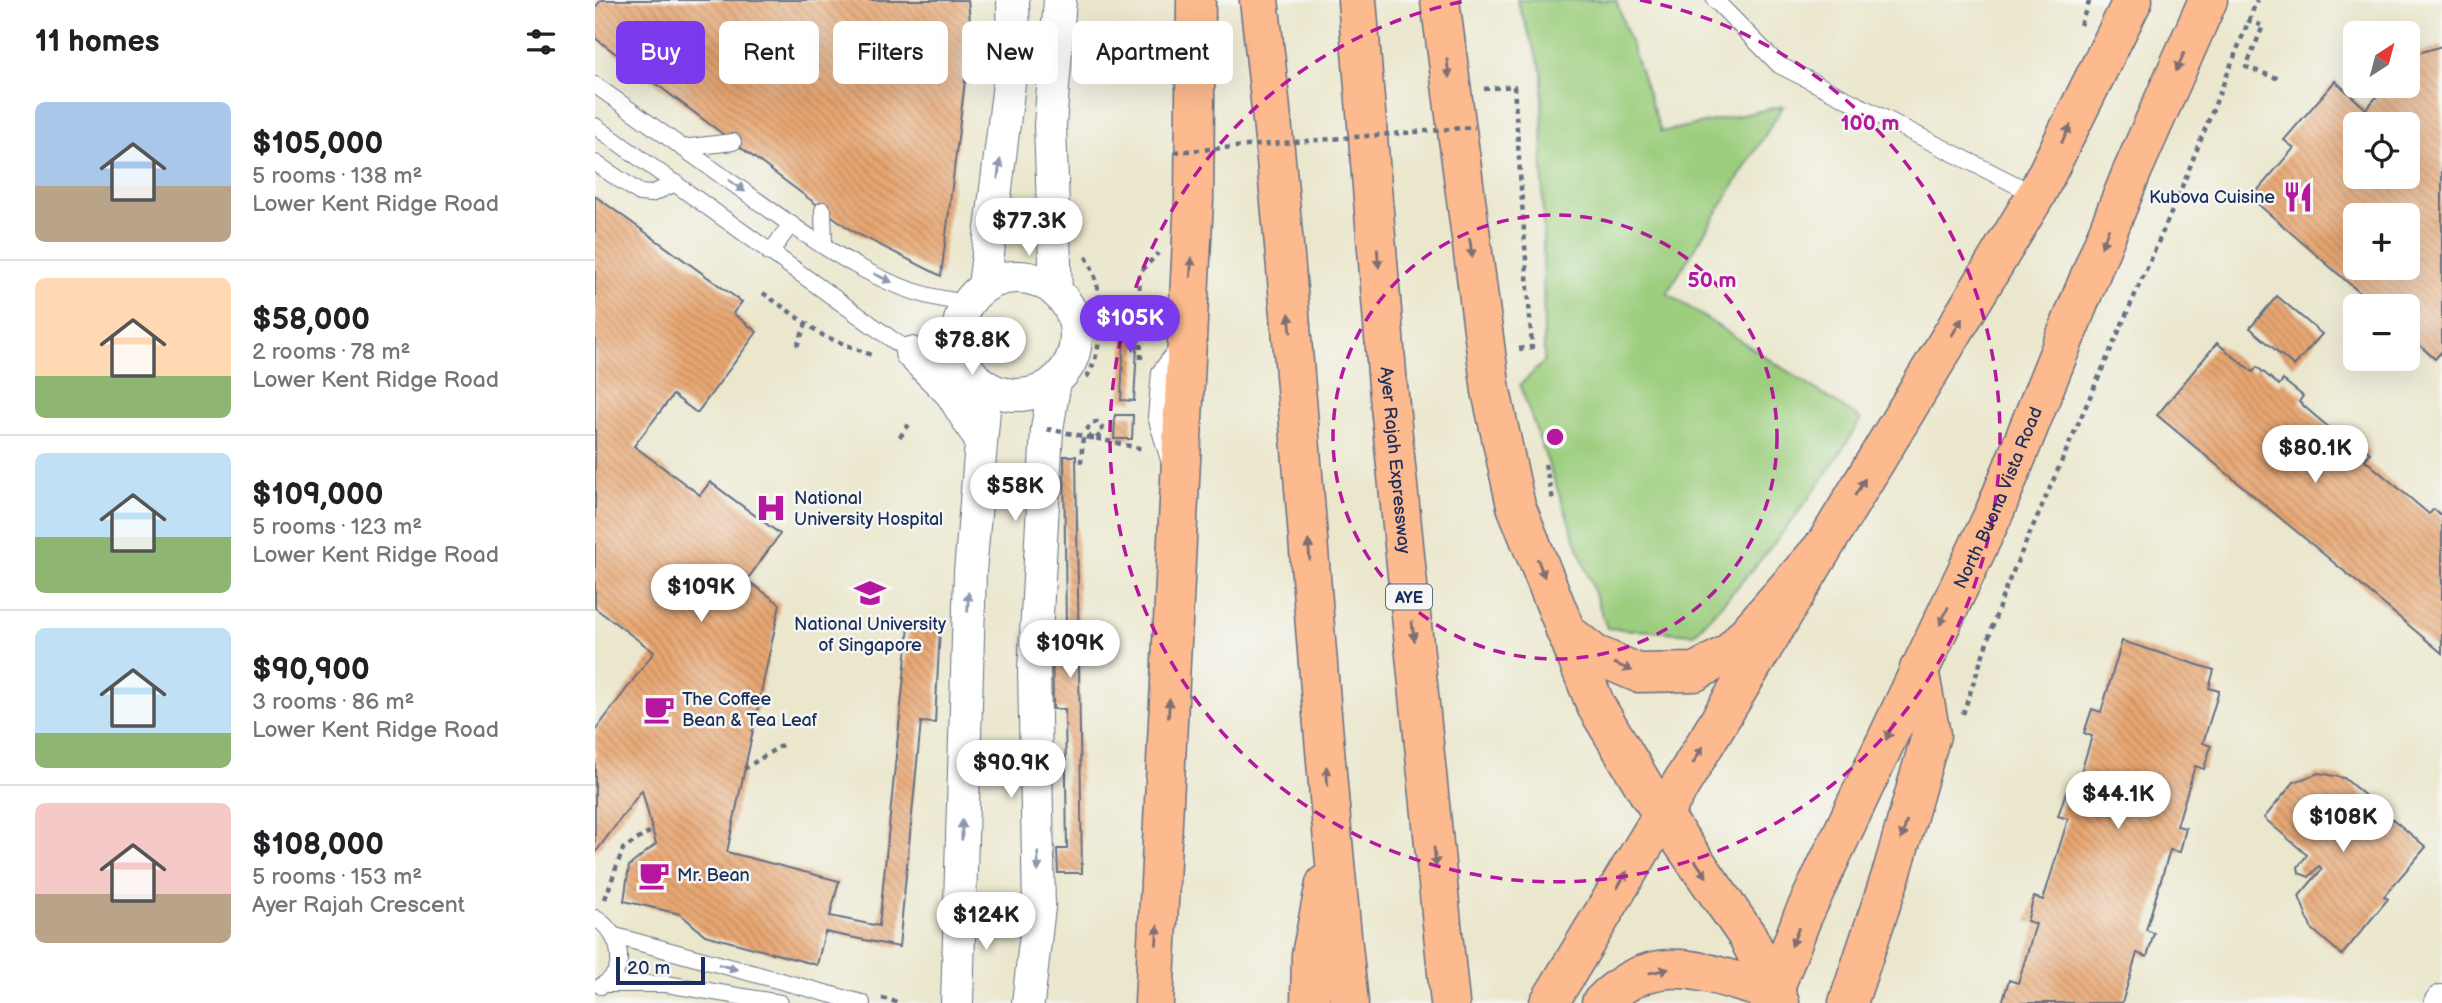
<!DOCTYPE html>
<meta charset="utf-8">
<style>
:root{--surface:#fff;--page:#f2f2f2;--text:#202124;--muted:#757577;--line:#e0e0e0;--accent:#7c3aed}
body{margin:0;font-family:"Balsamiq Sans",sans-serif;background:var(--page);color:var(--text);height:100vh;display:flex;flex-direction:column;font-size:26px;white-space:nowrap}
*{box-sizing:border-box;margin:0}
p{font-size:23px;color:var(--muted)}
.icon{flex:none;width:38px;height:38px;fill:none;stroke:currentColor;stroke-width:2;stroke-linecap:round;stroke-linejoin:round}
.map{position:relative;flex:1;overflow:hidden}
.drawer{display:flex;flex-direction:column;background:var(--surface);width:595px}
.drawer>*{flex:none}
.guide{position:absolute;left:21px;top:21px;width:665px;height:63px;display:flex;gap:14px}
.needle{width:46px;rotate:36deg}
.tools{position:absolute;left:1748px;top:21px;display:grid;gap:14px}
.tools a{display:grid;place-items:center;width:77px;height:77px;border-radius:10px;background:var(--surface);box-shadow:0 7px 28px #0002;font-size:35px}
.scale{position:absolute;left:21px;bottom:18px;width:89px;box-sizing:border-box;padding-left:7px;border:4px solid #1b2f5e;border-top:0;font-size:19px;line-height:24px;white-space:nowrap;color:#1b2f5e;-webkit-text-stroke:5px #f6f6f2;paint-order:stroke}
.price{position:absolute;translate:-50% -60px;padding:0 16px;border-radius:24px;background:#fff;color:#222;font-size:23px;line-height:46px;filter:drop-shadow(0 2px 4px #0008)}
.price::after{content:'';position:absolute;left:50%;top:42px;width:21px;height:16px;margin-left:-10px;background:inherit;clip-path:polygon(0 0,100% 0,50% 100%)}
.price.current{background:var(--accent);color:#fff}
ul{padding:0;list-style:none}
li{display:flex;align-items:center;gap:21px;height:175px;padding:0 35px}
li+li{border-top:2px solid var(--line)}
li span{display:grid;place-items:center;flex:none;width:196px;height:140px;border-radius:10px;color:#555}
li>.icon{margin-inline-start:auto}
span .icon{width:84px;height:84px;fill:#fffc;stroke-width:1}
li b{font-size:30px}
h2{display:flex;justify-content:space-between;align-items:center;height:84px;padding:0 35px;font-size:30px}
.pill{padding:0 24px;border-radius:10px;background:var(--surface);box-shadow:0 7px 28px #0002;font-size:24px;line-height:63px}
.pill.current{background:var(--accent);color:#fff}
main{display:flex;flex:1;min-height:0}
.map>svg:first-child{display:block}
</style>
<main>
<section class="drawer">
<h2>11 homes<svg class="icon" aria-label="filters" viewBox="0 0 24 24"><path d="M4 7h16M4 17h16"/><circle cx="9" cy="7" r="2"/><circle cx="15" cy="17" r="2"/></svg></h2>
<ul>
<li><span style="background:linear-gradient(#a9c7e8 60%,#b9a48a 0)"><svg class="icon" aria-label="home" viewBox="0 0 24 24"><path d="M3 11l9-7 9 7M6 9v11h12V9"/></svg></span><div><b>$105,000</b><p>5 rooms · 138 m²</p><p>Lower Kent Ridge Road</p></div></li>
<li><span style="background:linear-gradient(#ffd9b3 70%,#8fb573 0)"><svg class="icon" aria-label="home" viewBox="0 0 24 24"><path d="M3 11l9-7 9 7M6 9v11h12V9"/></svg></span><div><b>$58,000</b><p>2 rooms · 78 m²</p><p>Lower Kent Ridge Road</p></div></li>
<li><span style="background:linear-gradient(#bfe0f5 60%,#8fb573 0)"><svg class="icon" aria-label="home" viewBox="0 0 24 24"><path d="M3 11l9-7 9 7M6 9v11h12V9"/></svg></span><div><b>$109,000</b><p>5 rooms · 123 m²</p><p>Lower Kent Ridge Road</p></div></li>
<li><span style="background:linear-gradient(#bfe0f5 75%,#8fb573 0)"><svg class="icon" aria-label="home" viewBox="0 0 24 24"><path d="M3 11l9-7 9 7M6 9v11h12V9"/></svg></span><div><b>$90,900</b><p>3 rooms · 86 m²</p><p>Lower Kent Ridge Road</p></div></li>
<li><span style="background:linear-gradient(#f6c9c9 65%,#b9a48a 0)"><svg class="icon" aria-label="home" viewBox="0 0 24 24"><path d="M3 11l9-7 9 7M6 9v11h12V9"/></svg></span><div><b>$108,000</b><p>5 rooms · 153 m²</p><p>Ayer Rajah Crescent</p></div></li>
</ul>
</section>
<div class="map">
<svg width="1847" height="1003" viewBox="0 0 1847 1003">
<defs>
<pattern id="building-back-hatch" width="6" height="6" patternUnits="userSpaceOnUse" patternTransform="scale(1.75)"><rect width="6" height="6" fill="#e8a671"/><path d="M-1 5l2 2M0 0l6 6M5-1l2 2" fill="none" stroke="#bb8860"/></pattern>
</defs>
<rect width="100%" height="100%" fill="#f6f6f2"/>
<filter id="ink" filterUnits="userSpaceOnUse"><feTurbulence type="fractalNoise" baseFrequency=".0143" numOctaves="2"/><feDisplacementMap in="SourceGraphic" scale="14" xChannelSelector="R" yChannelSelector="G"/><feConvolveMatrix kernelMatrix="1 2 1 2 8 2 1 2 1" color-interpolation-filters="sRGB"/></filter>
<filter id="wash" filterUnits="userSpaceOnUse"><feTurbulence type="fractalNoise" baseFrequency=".00686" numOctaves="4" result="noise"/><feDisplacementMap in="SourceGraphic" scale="28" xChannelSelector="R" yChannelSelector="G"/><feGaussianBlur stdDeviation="1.57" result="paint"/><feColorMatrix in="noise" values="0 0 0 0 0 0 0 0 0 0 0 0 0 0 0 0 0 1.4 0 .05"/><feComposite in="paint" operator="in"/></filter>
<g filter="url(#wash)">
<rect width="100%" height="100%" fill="#ebe7cd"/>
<path fill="#9cce7e" stroke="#5c7e6e" stroke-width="2" d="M 922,0 L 1021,0 L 1066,132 L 1188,106 L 1072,293 L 1266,419 C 1220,498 1162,568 1099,634 L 1012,628 L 925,385 L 949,362 L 947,72 Z"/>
<g id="blocks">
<g fill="url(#building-back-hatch)" fill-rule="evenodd">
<path d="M 6,0 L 373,0 L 376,32 L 346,276 L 257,231 L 0,38 L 0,8 Z"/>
<path d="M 1847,46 L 1847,351 L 1840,359 L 1813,335 L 1813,306 L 1780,306 L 1656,198 L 1699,148 L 1689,140 L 1740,81 L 1771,109 L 1791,86 L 1813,86 L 1813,56 ZM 1760,124 L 1813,124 L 1813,177 L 1760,177 ZM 1760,215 L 1813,215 L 1813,268 L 1760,268 Z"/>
<path d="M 0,196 L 147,302 L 138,313 L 162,332 L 102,413 L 78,395 L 39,446 L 105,495 L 115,482 L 185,534 L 152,580 L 185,604 L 132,852 L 244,881 L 235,916 L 284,926 L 314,626 L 345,628 L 340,723 L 326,722 L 304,947 L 230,932 L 222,965 L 110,935 L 85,914 L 29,901 L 34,866 L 61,844 L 47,790 L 0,853 L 0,731 L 59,652 L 0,608 Z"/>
<path d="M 1682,296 L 1727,334 L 1699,366 L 1655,328 Z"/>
<path d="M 530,311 L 544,312 L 539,401 L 526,400 Z"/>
<path d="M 1622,343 L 1658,372 L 1662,367 L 1684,385 L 1688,380 L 1708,396 L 1704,402 L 1751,442 L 1755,437 L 1775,453 L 1770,460 L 1834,514 L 1839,509 L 1847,516 L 1847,653 L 1562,415 Z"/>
<path d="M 520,415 L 538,415 L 537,439 L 519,439 Z"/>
<path d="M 469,456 L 481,456 L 487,873 L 463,873 L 462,849 L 472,849 L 470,709 L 458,709 L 457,633 L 471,632 Z"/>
<path d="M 1527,641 L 1619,670 L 1614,688 L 1624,691 L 1608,743 L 1616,746 L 1609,769 L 1600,766 L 1582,826 L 1591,828 L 1585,852 L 1575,850 L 1551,930 L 1559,933 L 1552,957 L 1542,953 L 1527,1003 L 1407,1003 L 1414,980 L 1423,983 L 1441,924 L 1432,921 L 1439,897 L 1448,900 L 1473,819 L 1463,816 L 1471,792 L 1479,795 L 1497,736 L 1489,733 L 1497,709 L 1506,712 Z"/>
<path d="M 1724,773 L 1749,778 L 1831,847 L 1789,896 L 1793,899 L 1747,955 L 1716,928 L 1704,896 L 1727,869 L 1724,866 L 1714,877 L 1704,873 L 1703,867 L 1712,855 L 1669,818 L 1699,782 Z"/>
</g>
</g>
</g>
<g filter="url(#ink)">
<use href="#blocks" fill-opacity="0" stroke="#646f85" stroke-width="2"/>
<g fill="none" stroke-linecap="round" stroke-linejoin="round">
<g stroke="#646f85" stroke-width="18">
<g id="service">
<path d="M 1120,0 L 1184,65 L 1441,195"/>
<path d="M 0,85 C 47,118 93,152 140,185 C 206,231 290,298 372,302"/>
<path d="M 0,126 L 316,353 L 337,363 L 374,370"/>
<path d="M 87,148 L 138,142"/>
<path d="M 0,163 L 45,193 L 56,194 L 81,183"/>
<path d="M 228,210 L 229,245"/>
<path d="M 175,253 L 196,224"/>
<path d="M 574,460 L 561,417 L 565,372 L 583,348"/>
<path d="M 0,918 C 25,932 36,970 6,986"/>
<path d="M 20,936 L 267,1003"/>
<path d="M 10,984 L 71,984 L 185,1003"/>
</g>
</g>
<g stroke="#646f85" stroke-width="34">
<g id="minor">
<circle cx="422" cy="336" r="59"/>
<path d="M 389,286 L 419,43 L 418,0"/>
<path d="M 461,292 L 455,125 L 465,0"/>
<path d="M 316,353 L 356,393 L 386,441"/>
<path d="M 362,1003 L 375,572 L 391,387"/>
<path d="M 433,1003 L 444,907 L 439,671 L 452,429 L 460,381"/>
<path d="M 1845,1003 L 1847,1001"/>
</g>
</g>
<g stroke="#646f85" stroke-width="41">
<g id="primary">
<path d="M 954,1003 L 1441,195 L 1538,0"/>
<path id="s1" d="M 1174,1003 L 1207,918 L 1400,511 L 1536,174 L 1613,0"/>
</g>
</g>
<g stroke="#646f85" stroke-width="41">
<g id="motorway">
<path d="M 664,0 C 703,334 718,669 754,1003"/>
<path id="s2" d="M 762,0 L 793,386 L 855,1003"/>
<path d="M 845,0 L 896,391 L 921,506 L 1001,706 L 1055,796 L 1153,937 L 1185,1003"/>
<path d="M 970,631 L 999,654 L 1043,673 L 1100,672 L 1135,653 L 1229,546"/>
<path d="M 559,1003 L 599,199 L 601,0"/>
<path d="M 715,1003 L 716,955 L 730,884"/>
<path d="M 1006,1003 C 1064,944 1113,976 1181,992"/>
<path d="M 1253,1003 L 1297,872 L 1336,735 L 1324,669"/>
</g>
</g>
<g stroke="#646f85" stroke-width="4.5" stroke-dasharray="5 5" stroke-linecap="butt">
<path d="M 1652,20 L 1668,26 L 1651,67 L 1687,80"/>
<path d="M 1485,25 L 1495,0"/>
<path d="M 889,89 L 919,86 L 937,347 L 924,349"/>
<path d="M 491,257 C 510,286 511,350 491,378"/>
<path d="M 168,293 L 229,336 L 279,356"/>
<path d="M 202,346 L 211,324"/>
<path d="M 546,359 L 544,274 L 563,253"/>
<path d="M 305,437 L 315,423"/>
<path d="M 501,438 L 507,434 L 507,428 L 502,422 L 497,423 L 491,431 L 495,437 L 548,449"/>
<path d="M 486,463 L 488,436 L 494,438"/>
<path d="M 950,464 L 958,500"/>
<path d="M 1368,714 L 1409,592 L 1580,204 L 1662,0"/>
<path d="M 149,769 L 190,743"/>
<path d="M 10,899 L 28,849 L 57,830"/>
<path d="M 287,998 L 305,1003"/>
</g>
<use href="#service" stroke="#fff" stroke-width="16"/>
<use href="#minor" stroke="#fff" stroke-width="32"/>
<use href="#primary" stroke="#fcba8e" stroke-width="38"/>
<use href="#motorway" stroke="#fcba8e" stroke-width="38"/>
<g stroke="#646f85" stroke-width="4.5" stroke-dasharray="5 5" stroke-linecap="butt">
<path d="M 580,152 L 880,127"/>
<path d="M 452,429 L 488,436"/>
<path d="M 494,438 L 501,438"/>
</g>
</g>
<defs><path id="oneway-solid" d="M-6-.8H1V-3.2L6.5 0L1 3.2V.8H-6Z" transform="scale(1.75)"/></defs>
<g fill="#806e74">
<use href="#oneway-solid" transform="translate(1585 62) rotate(114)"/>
<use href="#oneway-solid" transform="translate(853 68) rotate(83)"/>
<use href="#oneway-solid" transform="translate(1471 134) rotate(-63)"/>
<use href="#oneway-solid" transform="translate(1510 238) rotate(112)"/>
<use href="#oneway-solid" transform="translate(876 248) rotate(82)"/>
<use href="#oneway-solid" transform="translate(783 258) rotate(85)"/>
<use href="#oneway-solid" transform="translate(596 267) rotate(-87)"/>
<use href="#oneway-solid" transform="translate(695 323) rotate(-95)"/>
<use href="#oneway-solid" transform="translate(1362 327) rotate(-59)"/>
<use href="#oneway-solid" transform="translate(1265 487) rotate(-59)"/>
<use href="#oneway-solid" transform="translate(714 550) rotate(-94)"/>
<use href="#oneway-solid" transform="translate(946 568) rotate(69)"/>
<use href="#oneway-solid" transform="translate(1349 616) rotate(115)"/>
<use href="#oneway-solid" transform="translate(818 631) rotate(84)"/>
<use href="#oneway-solid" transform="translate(1028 667) rotate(23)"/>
<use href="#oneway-solid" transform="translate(574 708) rotate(-87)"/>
<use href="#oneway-solid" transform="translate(1295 731) rotate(115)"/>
<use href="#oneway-solid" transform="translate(1103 755) rotate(-59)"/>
<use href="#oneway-solid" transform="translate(732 776) rotate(-94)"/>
<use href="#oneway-solid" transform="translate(1309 830) rotate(106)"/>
<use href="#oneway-solid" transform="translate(840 857) rotate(84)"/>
<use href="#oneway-solid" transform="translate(1106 869) rotate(55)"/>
<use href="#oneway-solid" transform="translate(1027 880) rotate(-60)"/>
<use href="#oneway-solid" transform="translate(562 935) rotate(-87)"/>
<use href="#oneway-solid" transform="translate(1200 937) rotate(111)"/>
<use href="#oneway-solid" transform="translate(1064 971) rotate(-11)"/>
</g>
<g fill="#8d97ae">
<use href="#oneway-solid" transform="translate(404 169) rotate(-83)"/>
<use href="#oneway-solid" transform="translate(142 186) rotate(35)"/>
<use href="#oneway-solid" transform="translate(288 278) rotate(25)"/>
<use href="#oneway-solid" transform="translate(373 602) rotate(-88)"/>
<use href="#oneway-solid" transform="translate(367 830) rotate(-89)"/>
<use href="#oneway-solid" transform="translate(443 862) rotate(89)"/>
<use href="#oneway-solid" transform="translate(133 967) rotate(15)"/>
</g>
</g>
<g fill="none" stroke="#b5179e" stroke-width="3.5" stroke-dasharray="12 9">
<circle cx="960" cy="437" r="222"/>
<path d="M1045 0A445 445 0 1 1 875 0"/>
</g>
<defs>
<g id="restaurant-bare" transform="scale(2.415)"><path d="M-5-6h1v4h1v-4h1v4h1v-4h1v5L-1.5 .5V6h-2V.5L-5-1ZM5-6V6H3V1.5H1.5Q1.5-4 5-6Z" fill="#b5179e" stroke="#f6f6f2" stroke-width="2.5" paint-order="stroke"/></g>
<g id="hospital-bare" transform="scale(2.415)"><path d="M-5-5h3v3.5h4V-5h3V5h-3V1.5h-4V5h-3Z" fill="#b5179e" stroke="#f6f6f2" stroke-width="2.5" paint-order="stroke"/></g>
<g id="university-bare" transform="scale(2.415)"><path d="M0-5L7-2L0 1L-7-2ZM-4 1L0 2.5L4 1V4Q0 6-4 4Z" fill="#b5179e" stroke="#f6f6f2" stroke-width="2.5" paint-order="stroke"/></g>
<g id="cafe-bare" transform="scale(2.415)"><path d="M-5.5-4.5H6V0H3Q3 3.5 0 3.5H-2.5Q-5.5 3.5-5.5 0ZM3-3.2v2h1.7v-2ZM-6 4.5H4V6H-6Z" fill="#b5179e" stroke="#f6f6f2" stroke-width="2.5" paint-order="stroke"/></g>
</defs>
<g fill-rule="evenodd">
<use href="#restaurant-bare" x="1703" y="197"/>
<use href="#hospital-bare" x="176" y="508"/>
<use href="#university-bare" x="275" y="593"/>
<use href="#cafe-bare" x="64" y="709"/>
<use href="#cafe-bare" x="59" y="875"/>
</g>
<g text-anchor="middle" stroke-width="5" stroke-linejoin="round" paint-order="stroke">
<rect fill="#f6f6f2" stroke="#5d6b8a" stroke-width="2" x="791" y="584.5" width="46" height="25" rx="5"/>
<g font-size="16" font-weight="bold" fill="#1b2f5e">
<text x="814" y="603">AYE</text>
</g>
<g font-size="18" fill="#1b2f5e" stroke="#f6f6f2" text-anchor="start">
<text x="1680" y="203" text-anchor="end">Kubova Cuisine</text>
<text x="199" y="504">National<tspan x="199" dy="21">University Hospital</tspan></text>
<text x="275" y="630" text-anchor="middle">National University<tspan x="275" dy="21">of Singapore</tspan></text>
<text x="87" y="705">The Coffee<tspan x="87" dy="21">Bean &amp; Tea Leaf</tspan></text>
<text x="82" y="881">Mr. Bean</text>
</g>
<g font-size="18" fill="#1b2f5e" stroke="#f6f6f2">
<text dy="6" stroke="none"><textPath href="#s2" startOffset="462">Ayer Rajah Expressway</textPath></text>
<text dy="6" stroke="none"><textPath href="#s1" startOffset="555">North Buona Vista Road</textPath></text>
</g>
</g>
<circle cx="960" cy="437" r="10" fill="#b5179e" stroke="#f6f6f2" stroke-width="3.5"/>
<g font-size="21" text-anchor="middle" font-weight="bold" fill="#b5179e" stroke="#f6f6f2" stroke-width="5" stroke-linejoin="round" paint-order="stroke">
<text x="1275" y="130">100 m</text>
<text x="1117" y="287">50 m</text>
</g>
</svg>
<div class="tools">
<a><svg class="needle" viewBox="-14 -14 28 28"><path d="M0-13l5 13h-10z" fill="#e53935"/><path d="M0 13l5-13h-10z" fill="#757577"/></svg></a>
<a><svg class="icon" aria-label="locate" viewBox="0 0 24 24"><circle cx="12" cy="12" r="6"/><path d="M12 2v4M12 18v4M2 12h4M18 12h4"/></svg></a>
<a>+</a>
<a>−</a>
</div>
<div class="scale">20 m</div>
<b class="price" style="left:434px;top:258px">$77.3K</b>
<b class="price current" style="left:535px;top:355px">$105K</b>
<b class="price" style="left:377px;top:377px">$78.8K</b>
<b class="price" style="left:1720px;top:485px">$80.1K</b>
<b class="price" style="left:420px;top:523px">$58K</b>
<b class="price" style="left:106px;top:624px">$109K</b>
<b class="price" style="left:475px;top:680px">$109K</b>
<b class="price" style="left:416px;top:800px">$90.9K</b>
<b class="price" style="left:1523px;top:831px">$44.1K</b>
<b class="price" style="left:1748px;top:854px">$108K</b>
<b class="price" style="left:391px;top:952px">$124K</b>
<div class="guide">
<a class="pill current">Buy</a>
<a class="pill">Rent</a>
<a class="pill">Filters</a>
<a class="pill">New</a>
<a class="pill">Apartment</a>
</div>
</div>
</main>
